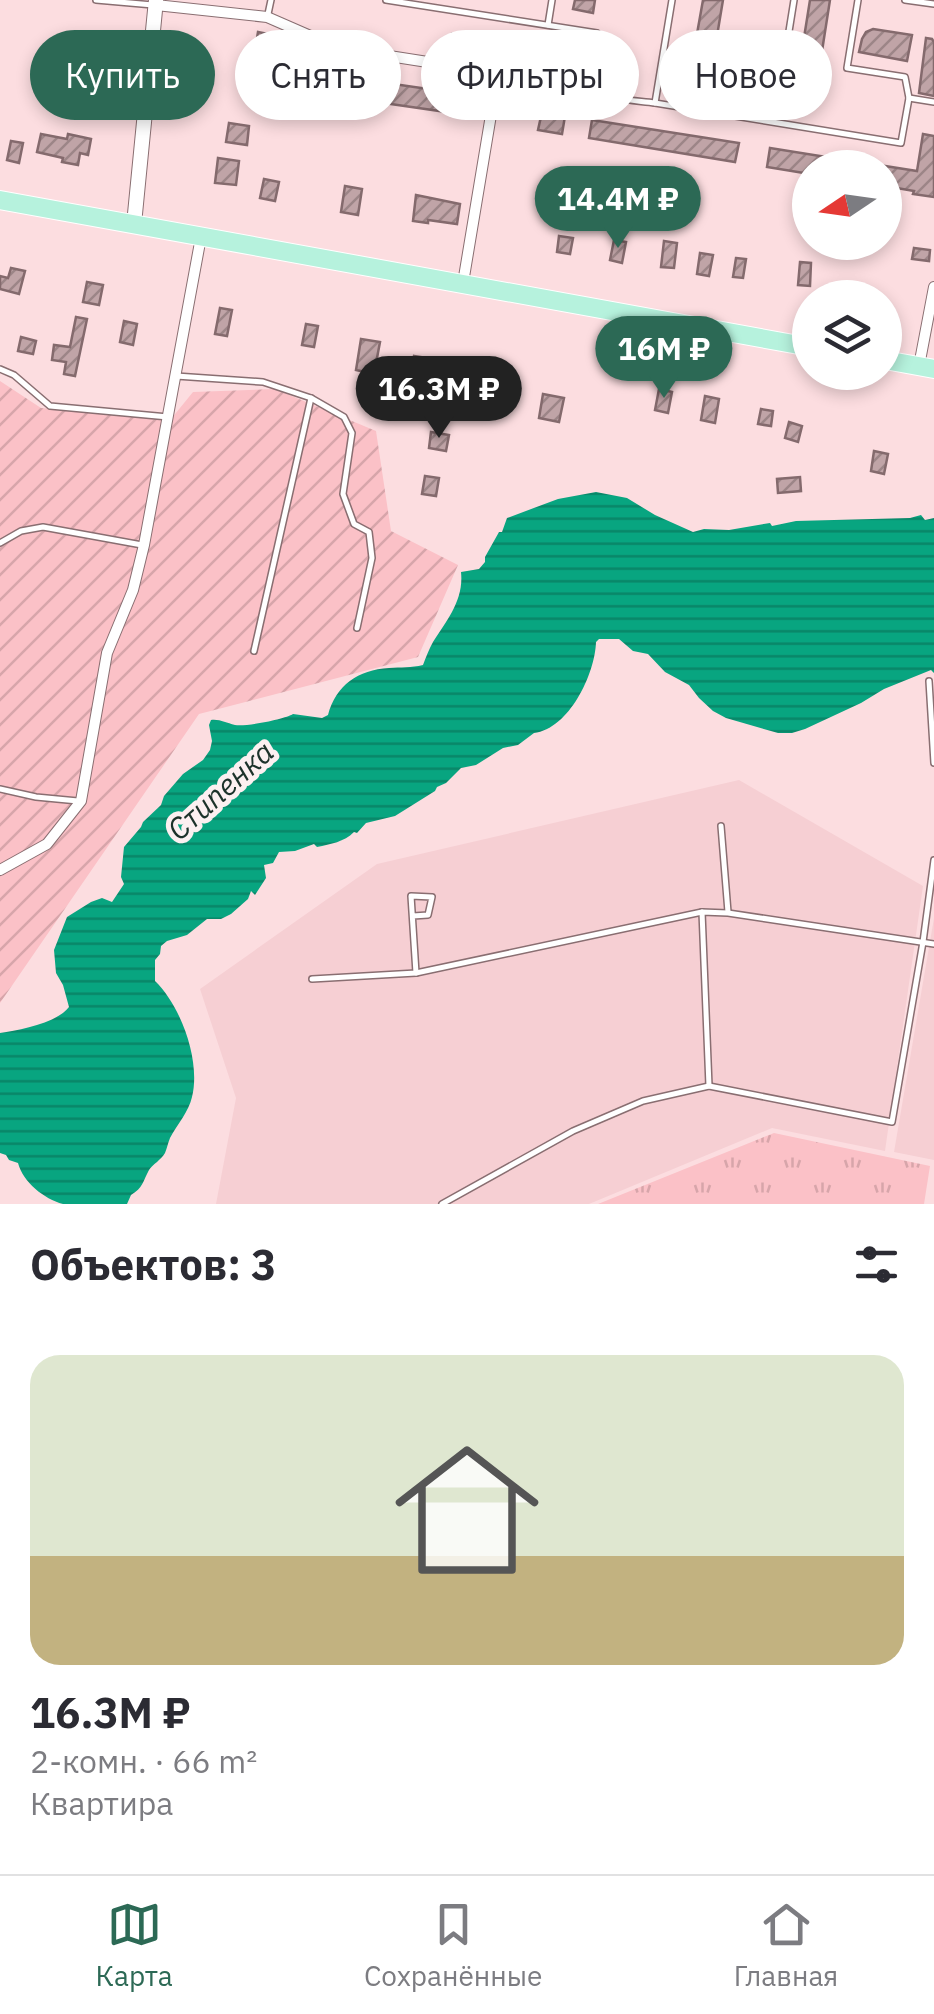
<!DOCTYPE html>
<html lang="ru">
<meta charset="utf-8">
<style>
:root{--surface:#fff;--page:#f7f7f7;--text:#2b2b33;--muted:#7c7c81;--line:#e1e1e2;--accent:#2c6955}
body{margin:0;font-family:"IBM Plex Sans",sans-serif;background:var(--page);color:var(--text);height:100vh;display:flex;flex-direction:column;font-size:38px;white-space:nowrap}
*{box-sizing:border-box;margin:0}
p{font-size:32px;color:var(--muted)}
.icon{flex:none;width:55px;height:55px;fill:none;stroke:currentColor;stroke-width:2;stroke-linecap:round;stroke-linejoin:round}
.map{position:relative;height:1204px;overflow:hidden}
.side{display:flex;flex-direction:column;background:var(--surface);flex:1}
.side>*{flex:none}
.banner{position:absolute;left:30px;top:30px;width:875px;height:90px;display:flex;gap:20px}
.needle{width:65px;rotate:257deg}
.fabs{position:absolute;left:792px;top:150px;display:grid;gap:20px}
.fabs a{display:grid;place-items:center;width:110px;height:110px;border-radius:50%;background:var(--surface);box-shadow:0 5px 15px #0003;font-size:50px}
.price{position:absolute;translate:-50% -85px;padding:0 22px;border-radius:35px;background:var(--accent);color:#fff;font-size:32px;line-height:65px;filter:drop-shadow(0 2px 5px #0008)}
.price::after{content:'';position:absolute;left:50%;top:60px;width:30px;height:22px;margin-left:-15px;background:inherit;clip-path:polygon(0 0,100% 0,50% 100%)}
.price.active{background:#222;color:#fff}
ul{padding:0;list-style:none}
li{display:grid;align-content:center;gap:20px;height:530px;padding:0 30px}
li+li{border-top:2px solid var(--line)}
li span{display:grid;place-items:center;height:310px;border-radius:30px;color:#555}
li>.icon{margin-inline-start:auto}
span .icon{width:180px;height:180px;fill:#fffc;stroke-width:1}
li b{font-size:42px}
h2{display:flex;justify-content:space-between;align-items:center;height:120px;padding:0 30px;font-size:42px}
.tag{padding:0 35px;border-radius:45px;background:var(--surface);box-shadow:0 5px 15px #0003;font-size:35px;line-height:90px}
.tag.active{background:var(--accent);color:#fff}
.menu{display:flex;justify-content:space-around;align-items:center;height:140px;border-top:2px solid var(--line);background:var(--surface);font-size:28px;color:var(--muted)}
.menu a{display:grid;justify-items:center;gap:5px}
.menu .active{color:var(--accent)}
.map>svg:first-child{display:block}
</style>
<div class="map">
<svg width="934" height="1204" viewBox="0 0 934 1204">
<defs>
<pattern id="grass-tufts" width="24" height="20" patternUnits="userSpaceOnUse" patternTransform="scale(2.5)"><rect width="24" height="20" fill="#fbc1c7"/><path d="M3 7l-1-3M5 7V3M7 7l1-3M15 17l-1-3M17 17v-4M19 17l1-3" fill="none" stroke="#d7a5aa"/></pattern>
<pattern id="garden-furrows" width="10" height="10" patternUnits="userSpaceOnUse" patternTransform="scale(2.5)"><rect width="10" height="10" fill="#fbc1c7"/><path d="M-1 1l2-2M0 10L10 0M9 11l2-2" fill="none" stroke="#d7a5aa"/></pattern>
<pattern id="water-rules" width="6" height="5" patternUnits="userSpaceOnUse" patternTransform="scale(2.5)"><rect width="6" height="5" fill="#08a580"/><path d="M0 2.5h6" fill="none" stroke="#098668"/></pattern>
<pattern id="building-hatch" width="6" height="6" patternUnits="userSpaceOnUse" patternTransform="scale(2.5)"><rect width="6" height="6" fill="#c0a4a7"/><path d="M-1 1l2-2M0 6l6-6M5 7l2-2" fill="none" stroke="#9c8587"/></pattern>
</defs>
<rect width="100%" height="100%" fill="#fcdde0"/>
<g fill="#f6cfd3">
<path d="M 739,780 L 923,886 L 885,1151 L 772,1128 L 589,1204 L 216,1204 L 236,1098 L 200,989 L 377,864 Z"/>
<path d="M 934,918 L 934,1160 L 894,1152 Z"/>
</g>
<path fill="url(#grass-tufts)" d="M 774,1133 L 930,1166 L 924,1204 L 598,1204 Z"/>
<path fill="url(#garden-furrows)" d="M 0,381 L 41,408 L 171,419 L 193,392 L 275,389 L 376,431 L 391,531 L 458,565 L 418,657 L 199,714 L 0,1003 Z"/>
<path fill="url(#water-rules)" d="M 596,492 L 627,498 L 655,515 L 693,532 L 704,529 L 729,530 L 770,523 L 772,526 L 796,521 L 910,518 L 921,515 L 925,520 L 934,518 L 934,673 L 931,670 L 884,689 L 861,703 L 805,729 L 792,733 L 778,733 L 726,718 L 713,711 L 699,698 L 689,685 L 665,672 L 648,654 L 633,651 L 619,639 L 599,639 L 596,642 C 595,674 569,729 534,733 L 518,745 L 503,748 L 476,765 L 461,768 L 446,783 L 437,787 L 435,791 L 395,816 L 366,823 L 357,833 L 354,832 C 344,842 331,844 317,847 L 314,844 L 295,851 L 279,852 L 273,863 L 264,865 L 266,878 L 255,895 L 251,891 L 248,899 L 231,914 L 221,919 L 207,919 L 187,935 L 167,941 L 161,946 L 160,954 L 155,960 L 155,981 C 181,1006 201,1061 192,1097 C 189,1111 177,1125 170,1138 C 168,1143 167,1148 165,1153 C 161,1160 153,1164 149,1170 C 143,1181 143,1188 131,1195 L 127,1204 C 113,1204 75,1204 63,1204 C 44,1199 23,1182 18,1163 L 9,1160 L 6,1155 L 0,1153 L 0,1033 C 20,1030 57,1023 69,1007 L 63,985 L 56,973 L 54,950 L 67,917 L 91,902 L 102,898 L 112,902 L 124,884 L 121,877 L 124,847 L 141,827 L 143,822 L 161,805 L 164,796 L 183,774 L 203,760 L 210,750 L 212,741 L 209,725 L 211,720 C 220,719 226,723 235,725 C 246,727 285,719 293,714 L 322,718 L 328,715 C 336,685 358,670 389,668 C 401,667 411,668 423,665 C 426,657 429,649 433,642 C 447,620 464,600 461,572 L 479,569 L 485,562 L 485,557 L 499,532 L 502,532 L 507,518 L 558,499 Z"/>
<g fill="url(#building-hatch)" stroke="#846a6d" stroke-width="2.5">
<path d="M 575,0 L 595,0 L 593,13 L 573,9 Z"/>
<path d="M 703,0 L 723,0 L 712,66 L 692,62 Z"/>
<path d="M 810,0 L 830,0 L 817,83 L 812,82 L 811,85 L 757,76 L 761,56 L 800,63 Z"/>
<path d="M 873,29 L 912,35 L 907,61 L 859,52 L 862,39 L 866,32 Z"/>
<path d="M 258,32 L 283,37 L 283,41 L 298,44 L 297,52 L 310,55 L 309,60 L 323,62 L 320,77 L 275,69 L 279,48 L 256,44 Z"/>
<path d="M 452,34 L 487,39 L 484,54 L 450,48 Z"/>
<path d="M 926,38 L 932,39 L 934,42 L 934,96 L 919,93 Z"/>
<path d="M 338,76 L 484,97 L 481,117 L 335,96 Z"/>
<path d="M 542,112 L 565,116 L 562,134 L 538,130 Z"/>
<path d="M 592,120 L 739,143 L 735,162 L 589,138 Z"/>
<path d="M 229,123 L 249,126 L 247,145 L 226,142 Z"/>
<path d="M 41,134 L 67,139 L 68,134 L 91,139 L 88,155 L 80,153 L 78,165 L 62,162 L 63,158 L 37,152 Z"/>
<path d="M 923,134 L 934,136 L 934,197 L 913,194 L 914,191 L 885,186 L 885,166 L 917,171 Z"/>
<path d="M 11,141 L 23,143 L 19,163 L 7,160 Z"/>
<path d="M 770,148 L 864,163 L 864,168 L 810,168 L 810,174 L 767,167 Z"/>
<path d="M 218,158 L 239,161 L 236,185 L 215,183 Z"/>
<path d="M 264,179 L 279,182 L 275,201 L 260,198 Z"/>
<path d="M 345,186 L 362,189 L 358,215 L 341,212 Z"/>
<path d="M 416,195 L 460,204 L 457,224 L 428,220 L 428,223 L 413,221 Z"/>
<path d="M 559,236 L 573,238 L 570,254 L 557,252 Z"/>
<path d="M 614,240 L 626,242 L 622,263 L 610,260 Z"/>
<path d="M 664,241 L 677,243 L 674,268 L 661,267 Z"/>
<path d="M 914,248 L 930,250 L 929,261 L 912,259 Z"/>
<path d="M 700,253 L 713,255 L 709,276 L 697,274 Z"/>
<path d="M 736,258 L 746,259 L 743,278 L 733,277 Z"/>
<path d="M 800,262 L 811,263 L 810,286 L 798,285 Z"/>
<path d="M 11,268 L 25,271 L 19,294 L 0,289 L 0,276 L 8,278 Z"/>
<path d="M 87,282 L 103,285 L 99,305 L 83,302 Z"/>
<path d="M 220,308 L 232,310 L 227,336 L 215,334 Z"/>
<path d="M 76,317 L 87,319 L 75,376 L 64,374 L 66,362 L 52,360 L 54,345 L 70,347 Z"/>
<path d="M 124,321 L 137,324 L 133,345 L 120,342 Z"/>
<path d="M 306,324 L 318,326 L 314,347 L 302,345 Z"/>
<path d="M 21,337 L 36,341 L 33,354 L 18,351 Z"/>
<path d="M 361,339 L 380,342 L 374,374 L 356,370 Z"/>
<path d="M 414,356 L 427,358 L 422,383 L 409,380 Z"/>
<path d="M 451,360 L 470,363 L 467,382 L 447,378 Z"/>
<path d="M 481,384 L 496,387 L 492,409 L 477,407 Z"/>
<path d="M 659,389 L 672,392 L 668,413 L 655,410 Z"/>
<path d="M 543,394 L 564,398 L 559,422 L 539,418 Z"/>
<path d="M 705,396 L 719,399 L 715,423 L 701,420 Z"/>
<path d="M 761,409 L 773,411 L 771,426 L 758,424 Z"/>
<path d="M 789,422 L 802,426 L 798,442 L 785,438 Z"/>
<path d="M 431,432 L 449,435 L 446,451 L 429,448 Z"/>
<path d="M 874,451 L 888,454 L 884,474 L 871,471 Z"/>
<path d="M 425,476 L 439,478 L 436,496 L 422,494 Z"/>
<path d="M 800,477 L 801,491 L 778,493 L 777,479 Z"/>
</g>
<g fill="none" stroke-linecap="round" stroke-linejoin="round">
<g stroke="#896e71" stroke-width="8">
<g id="service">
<path d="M 96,0 L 153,5"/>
<path d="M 386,0 L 597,33 C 615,50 582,86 615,97 C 627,101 642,101 655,103"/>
<path d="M 672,0 L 655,103 L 901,143 L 909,98 L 905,77 L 847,68 L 858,0"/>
<path d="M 905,0 L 934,4"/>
<path d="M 268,14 L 271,0"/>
<path d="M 548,25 L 552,0"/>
<path d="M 786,50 L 794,0"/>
<path d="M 909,98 L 934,102"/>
<path d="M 0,369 L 14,375 L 50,406 L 168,417"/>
<path d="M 176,376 L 263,382 L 311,398 L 344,417 L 352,433 L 343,494 L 354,524 L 369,532 L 372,558 L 357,628"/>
<path d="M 0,543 L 21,531 L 43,527 L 142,545"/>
<path d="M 254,651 L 311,398"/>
<path d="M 929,681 L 934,763"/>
<path d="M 0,789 L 36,797 L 78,801"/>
<path d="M 721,826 L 728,912"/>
<path d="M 702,912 L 709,1086"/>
<path d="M 413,916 L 428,915 L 432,897 L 411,896 L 416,973"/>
<path d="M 312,979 L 416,973 L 702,912 L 728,913 L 934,944"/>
<path d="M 442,1204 L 573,1131 L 643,1101 L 709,1086 L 892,1122 L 923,942 L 934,860"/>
</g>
</g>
<g stroke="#896e71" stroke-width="12">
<g id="minor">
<path d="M 156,5 L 267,17 L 338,48 L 498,73 L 463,283"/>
<path d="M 919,366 L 934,287"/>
<path d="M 0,870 L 47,844 L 81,801 L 107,653 L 133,590 L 144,545 L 201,237"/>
</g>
</g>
<g stroke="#896e71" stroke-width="16">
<path id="tertiary" d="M 134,224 L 156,0"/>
</g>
<g stroke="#fff" stroke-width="20">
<g id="primary">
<path d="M 0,200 L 810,347"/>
<path d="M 885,360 L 934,369"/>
</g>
</g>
<use href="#service" stroke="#fff" stroke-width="5"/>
<use href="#minor" stroke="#fff" stroke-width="10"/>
<use href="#tertiary" stroke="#fff" stroke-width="14"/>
<use href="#primary" stroke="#b6f2dd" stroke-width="18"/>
</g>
<g text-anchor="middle" stroke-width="10" stroke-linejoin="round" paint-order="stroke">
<g font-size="30" font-style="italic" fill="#1c322a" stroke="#fcf0f1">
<text transform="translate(221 791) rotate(-42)" y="10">Стипенка</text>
</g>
</g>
</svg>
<div class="fabs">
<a><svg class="needle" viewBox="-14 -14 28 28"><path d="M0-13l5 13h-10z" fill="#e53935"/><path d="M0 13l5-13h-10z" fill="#7c7c81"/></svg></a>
<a><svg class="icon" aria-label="layers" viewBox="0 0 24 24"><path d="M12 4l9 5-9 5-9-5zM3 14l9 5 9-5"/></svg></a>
</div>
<b class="price" style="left:618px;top:251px">14.4M ₽</b>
<b class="price" style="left:664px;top:401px">16M ₽</b>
<b class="price active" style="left:439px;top:441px">16.3M ₽</b>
<div class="banner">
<a class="tag active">Купить</a>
<a class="tag">Снять</a>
<a class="tag">Фильтры</a>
<a class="tag">Новое</a>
</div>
</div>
<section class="side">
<h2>Объектов: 3<svg class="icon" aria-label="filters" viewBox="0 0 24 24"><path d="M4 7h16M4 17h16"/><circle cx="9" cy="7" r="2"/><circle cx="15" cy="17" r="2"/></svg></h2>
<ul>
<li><span style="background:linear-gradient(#dfe7d0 65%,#c2b280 0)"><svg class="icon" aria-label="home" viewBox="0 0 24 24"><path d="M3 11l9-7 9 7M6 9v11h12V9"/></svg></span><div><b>16.3M ₽</b><p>2-комн. · 66 m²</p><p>Квартира</p></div></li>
</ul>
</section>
<nav class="menu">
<a class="active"><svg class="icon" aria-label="map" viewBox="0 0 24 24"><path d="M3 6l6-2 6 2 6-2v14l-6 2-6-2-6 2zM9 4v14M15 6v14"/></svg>Карта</a>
<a><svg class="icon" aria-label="saved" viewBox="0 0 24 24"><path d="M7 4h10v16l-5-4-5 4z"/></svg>Сохранённые</a>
<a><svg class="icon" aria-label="home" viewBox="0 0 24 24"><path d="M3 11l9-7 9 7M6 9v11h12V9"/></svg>Главная</a>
</nav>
